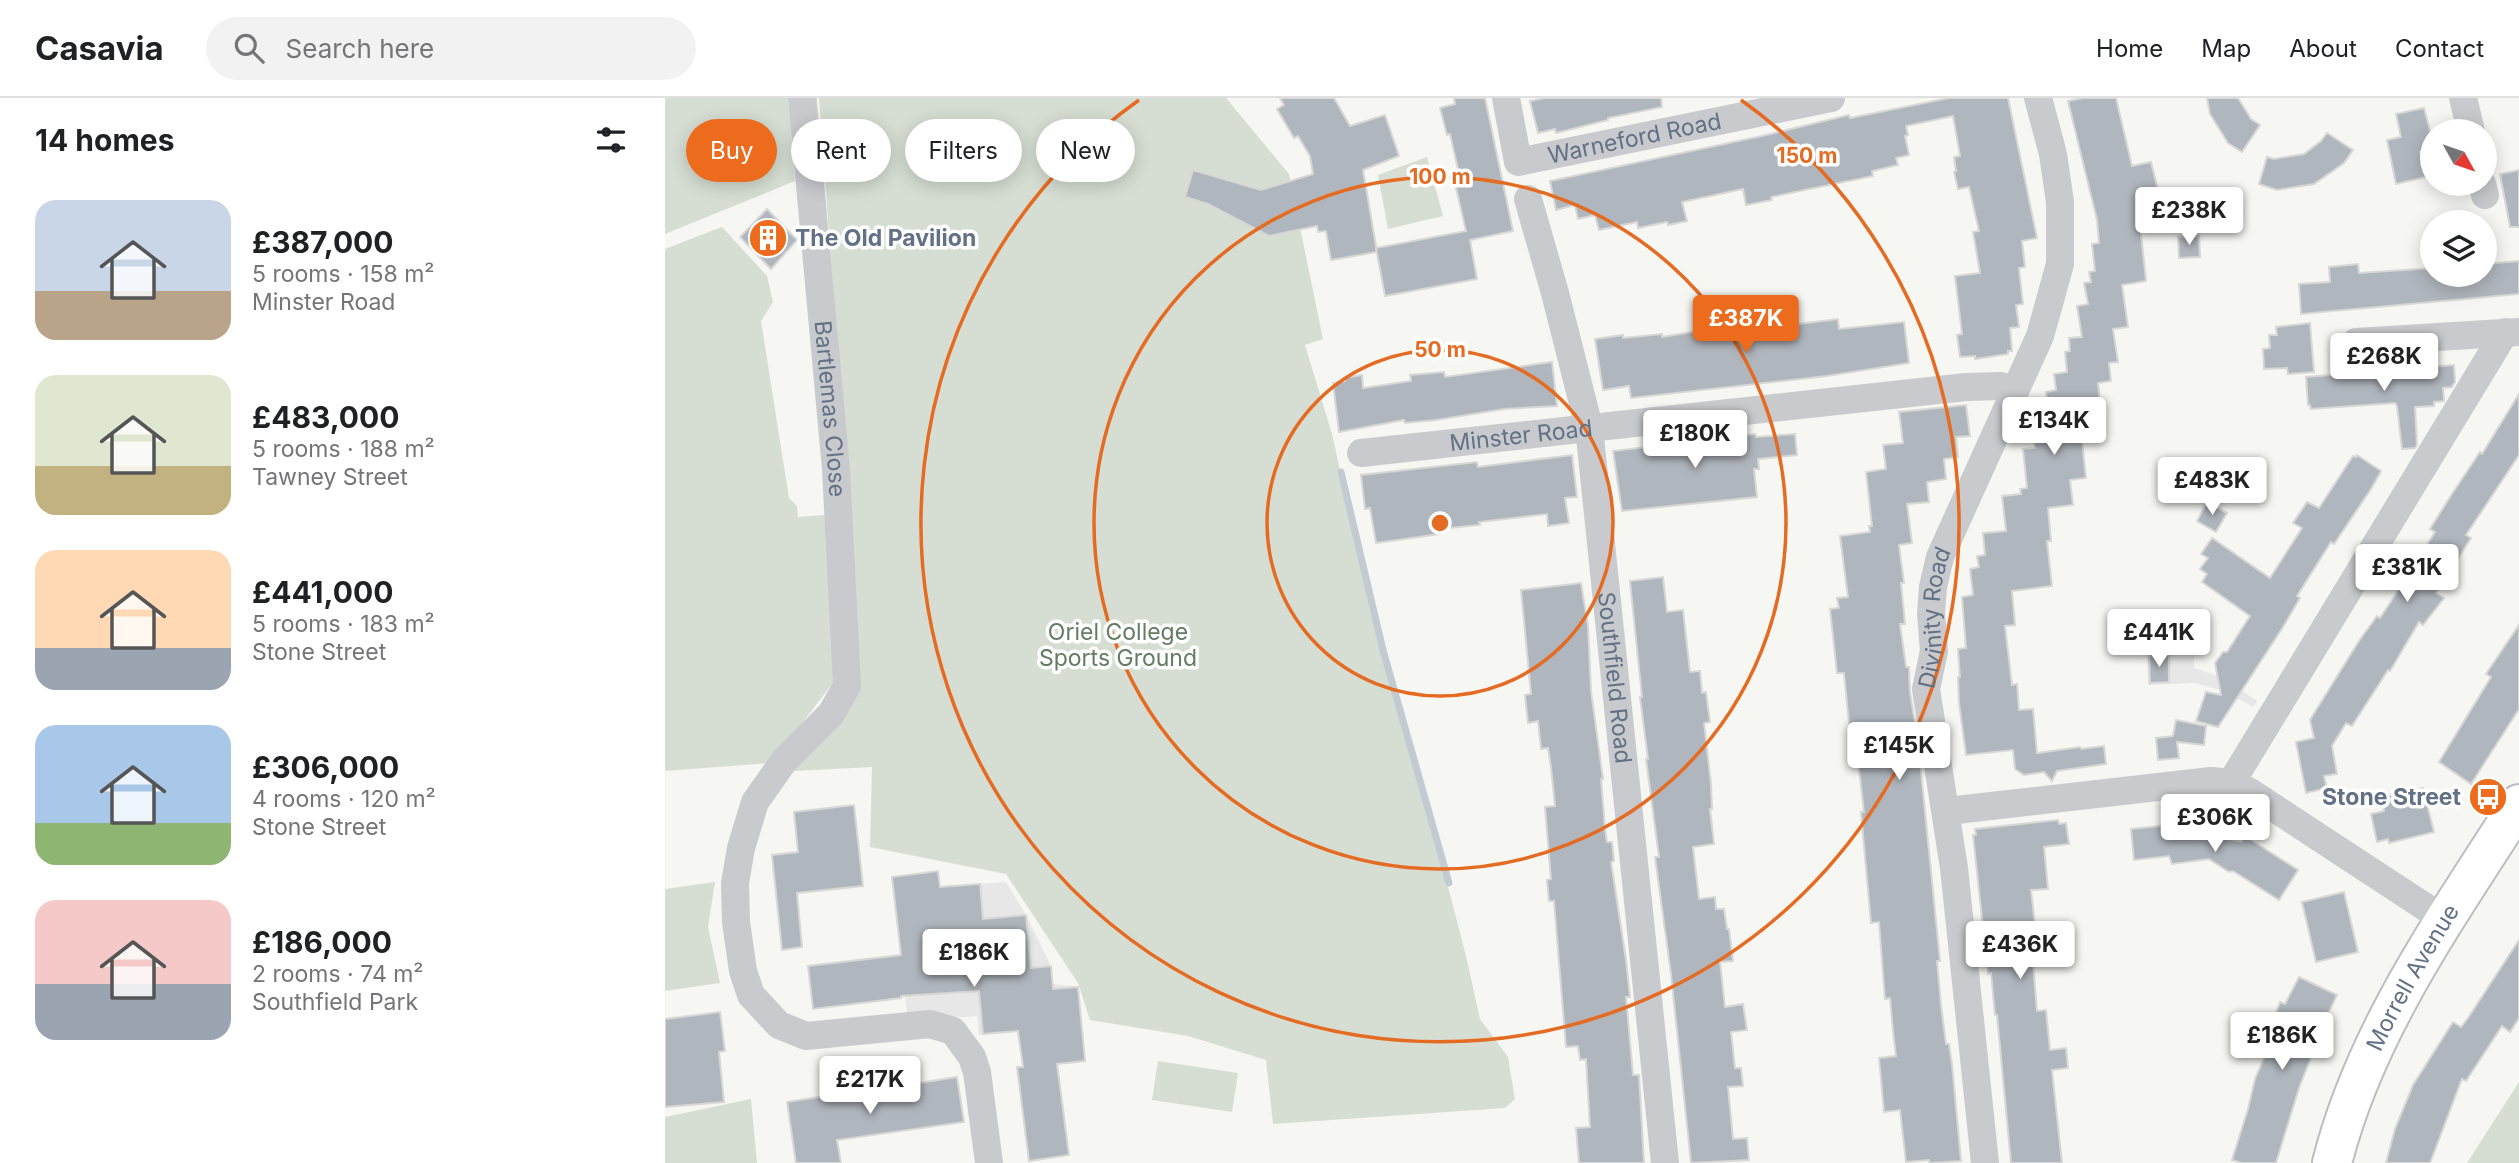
<!DOCTYPE html>
<meta charset="utf-8">
<style>
:root{--surface:#fff;--page:#f2f2f2;--text:#202124;--muted:#757577;--line:#e0e0e0;--accent:#ec6b1d}
body{margin:0;font-family:Inter,sans-serif;background:var(--page);color:var(--text);height:100vh;display:flex;flex-direction:column;font-size:26px;white-space:nowrap}
*{box-sizing:border-box;margin:0}
p{font-size:23px;color:var(--muted)}
.icon{flex:none;width:38px;height:38px;fill:none;stroke:currentColor;stroke-width:2;stroke-linecap:round;stroke-linejoin:round}
.map{position:relative;flex:1;overflow:hidden}
.sheet{display:flex;flex-direction:column;background:var(--surface);width:665px}
.sheet>*{flex:none}
.banner{position:absolute;left:21px;top:21px;width:665px;height:63px;display:flex;gap:14px}
.needle{width:46px;rotate:130deg}
.tools{position:absolute;left:1755px;top:21px;display:grid;gap:14px}
.tools a{display:grid;place-items:center;width:77px;height:77px;border-radius:50%;background:var(--surface);box-shadow:0 4px 18px #0003;font-size:35px}
.price{position:absolute;translate:-50% -60px;padding:0 16px;border-radius:7px;background:#fff;color:#222;font-size:23px;line-height:46px;filter:drop-shadow(0 2px 4px #0008)}
.price::after{content:'';position:absolute;left:50%;top:42px;width:21px;height:16px;margin-left:-10px;background:inherit;clip-path:polygon(0 0,100% 0,50% 100%)}
.price.selected{background:var(--accent);color:#fff}
ul{padding:0;list-style:none}
li{display:flex;align-items:center;gap:21px;height:175px;padding:0 35px}
li span{display:grid;place-items:center;flex:none;width:196px;height:140px;border-radius:21px;color:#555}
li>.icon{margin-inline-start:auto}
span .icon{width:84px;height:84px;fill:#fffc;stroke-width:1}
li b{font-size:30px}
h2{display:flex;justify-content:space-between;align-items:center;height:84px;padding:0 35px;font-size:30px}
.chip{padding:0 24px;border-radius:32px;background:var(--surface);box-shadow:0 4px 18px #0003;font-size:24px;line-height:63px}
.chip.selected{background:var(--accent);color:#fff}
header{display:flex;align-items:center;gap:42px;box-sizing:border-box;height:98px;padding:0 35px;background:var(--surface);border-bottom:2px solid var(--line)}
header strong{font-size:33px}
nav{display:flex;gap:38px;margin-inline-start:auto;font-size:24px}
.search{width:490px;height:63px;background:var(--page);display:flex;align-items:center;gap:18px;box-sizing:border-box;padding:0 24px;border-radius:38px;color:var(--muted);font-size:26px}
main{display:flex;flex:1;min-height:0}
.map>svg:first-child{display:block}
</style>
<header>
<strong>Casavia</strong>
<div class="search"><svg class="icon" aria-label="search" viewBox="0 0 24 24"><circle cx="10" cy="10" r="6"/><path d="M15 15l6 6"/></svg>Search here</div>
<nav><a>Home</a><a>Map</a><a>About</a><a>Contact</a></nav>
</header>
<main>
<section class="sheet">
<h2>14 homes<svg class="icon" aria-label="filters" viewBox="0 0 24 24"><path d="M4 7h16M4 17h16"/><circle cx="9" cy="7" r="2"/><circle cx="15" cy="17" r="2"/></svg></h2>
<ul>
<li><span style="background:linear-gradient(#c9d6e8 65%,#b9a48a 0)"><svg class="icon" aria-label="home" viewBox="0 0 24 24"><path d="M3 11l9-7 9 7M6 9v11h12V9"/></svg></span><div><b>£387,000</b><p>5 rooms · 158 m²</p><p>Minster Road</p></div></li>
<li><span style="background:linear-gradient(#dfe7d0 65%,#c2b280 0)"><svg class="icon" aria-label="home" viewBox="0 0 24 24"><path d="M3 11l9-7 9 7M6 9v11h12V9"/></svg></span><div><b>£483,000</b><p>5 rooms · 188 m²</p><p>Tawney Street</p></div></li>
<li><span style="background:linear-gradient(#ffd9b3 70%,#9aa5b1 0)"><svg class="icon" aria-label="home" viewBox="0 0 24 24"><path d="M3 11l9-7 9 7M6 9v11h12V9"/></svg></span><div><b>£441,000</b><p>5 rooms · 183 m²</p><p>Stone Street</p></div></li>
<li><span style="background:linear-gradient(#a9c7e8 70%,#8fb573 0)"><svg class="icon" aria-label="home" viewBox="0 0 24 24"><path d="M3 11l9-7 9 7M6 9v11h12V9"/></svg></span><div><b>£306,000</b><p>4 rooms · 120 m²</p><p>Stone Street</p></div></li>
<li><span style="background:linear-gradient(#f6c9c9 60%,#9aa5b1 0)"><svg class="icon" aria-label="home" viewBox="0 0 24 24"><path d="M3 11l9-7 9 7M6 9v11h12V9"/></svg></span><div><b>£186,000</b><p>2 rooms · 74 m²</p><p>Southfield Park</p></div></li>
</ul>
</section>
<div class="map">
<svg width="1854" height="1065" viewBox="0 0 1854 1065">
<rect width="100%" height="100%" fill="#f6f6f2"/>
<g fill="#e6e7e6">
<path d="M 1529,551 L 1529,570 L 1558,580 L 1592,603 L 1588,609 L 1559,593 L 1529,585 L 1483,587 L 1482,556 Z"/>
<path d="M 341,784 L 361,817 L 386,868 L 388,886 L 413,889 L 420,963 L 400,965 L 354,932 L 314,937 L 312,918 L 243,923 L 237,872 L 292,867 L 285,788 Z"/>
</g>
<g fill="#d6ded3">
<path d="M 0,0 L 123,0 L 130,83 L 0,136 Z"/>
<path d="M 149,0 L 152,0 L 167,176 L 154,0 L 561,0 L 624,76 L 658,241 L 640,247 L 667,336 L 705,507 L 771,742 L 801,858 L 815,921 L 843,959 L 850,1001 L 840,1010 L 608,1026 L 601,962 L 523,938 L 425,922 L 413,885 L 341,776 L 205,749 L 207,669 L 129,673 L 147,648 L 170,623 Z"/>
<path d="M 762,59 L 778,118 L 723,131 L 713,77 Z"/>
<path d="M 57,129 L 102,178 L 108,204 L 96,223 L 124,400 L 132,408 L 133,419 L 170,416 L 170,582 L 107,665 L 0,673 L 0,151 Z"/>
<path d="M 50,784 L 43,829 L 55,885 L 0,893 L 0,791 Z"/>
<path d="M 493,963 L 573,975 L 567,1014 L 487,1002 Z"/>
<path d="M 1854,984 L 1854,1065 L 1802,1065 Z"/>
<path d="M 86,1001 L 92,1065 L 0,1065 L 0,1019 Z"/>
</g>
<g fill="none" stroke-linecap="round" stroke-linejoin="round">
<path stroke="#c3cbd2" stroke-width="7" d="M 676,374 L 718,552 L 784,785"/>
</g>
<g fill="#b0b6bd" stroke="#d7d7d5" stroke-width="2">
<path d="M 615,0 L 669,0 L 685,28 L 720,17 L 734,58 L 698,72 L 712,154 L 666,162 L 661,133 L 653,134 L 652,128 L 604,138 L 543,106 L 520,99 L 528,72 L 596,92 L 648,76 L 645,58 L 633,38 L 629,40 L 612,11 L 619,7 Z"/>
<path d="M 789,0 L 820,0 L 848,133 L 805,142 L 812,181 L 720,198 L 711,150 L 801,133 L 789,81 L 795,80 L 785,36 L 782,37 L 775,10 L 790,6 Z"/>
<path d="M 880,0 L 996,0 L 997,9 L 943,20 L 943,22 L 891,35 L 890,31 L 873,35 L 865,3 Z"/>
<path d="M 1284,0 L 1343,0 L 1372,140 L 1357,143 L 1360,169 L 1354,170 L 1358,206 L 1351,207 L 1354,229 L 1345,230 L 1347,253 L 1343,253 L 1343,256 L 1310,261 L 1310,258 L 1295,259 L 1292,237 L 1297,236 L 1290,178 L 1315,175 L 1308,134 L 1314,133 L 1304,89 L 1293,91 L 1289,74 L 1291,73 L 1289,59 L 1295,58 L 1288,18 L 1241,28 L 1243,37 L 1240,38 L 1244,57 L 1231,60 L 1233,67 L 1207,73 L 1208,78 L 1106,99 L 1107,102 L 1081,107 L 1078,91 L 1017,104 L 1022,123 L 1003,127 L 1002,124 L 973,130 L 972,124 L 934,132 L 930,117 L 913,121 L 910,107 L 891,112 L 885,83 L 1097,38 L 1184,17 L 1185,20 Z"/>
<path d="M 1418,0 L 1451,0 L 1467,68 L 1486,64 L 1493,92 L 1472,97 L 1481,183 L 1457,187 L 1463,229 L 1448,231 L 1453,264 L 1444,265 L 1446,283 L 1433,285 L 1435,304 L 1430,304 L 1433,332 L 1420,333 L 1421,341 L 1417,342 L 1421,380 L 1405,382 L 1408,407 L 1383,410 L 1386,443 L 1382,443 L 1387,488 L 1347,493 L 1350,527 L 1340,528 L 1347,587 L 1352,586 L 1354,612 L 1368,611 L 1372,655 L 1415,649 L 1416,651 L 1439,648 L 1441,666 L 1392,673 L 1387,683 L 1379,674 L 1359,677 L 1350,671 L 1348,652 L 1301,657 L 1294,605 L 1293,579 L 1295,579 L 1293,551 L 1301,550 L 1297,499 L 1308,497 L 1305,471 L 1314,469 L 1312,458 L 1320,457 L 1318,435 L 1341,433 L 1337,398 L 1356,396 L 1355,391 L 1362,390 L 1358,351 L 1370,350 L 1367,333 L 1374,332 L 1373,322 L 1384,320 L 1381,294 L 1391,292 L 1389,276 L 1402,274 L 1400,254 L 1405,253 L 1404,240 L 1417,239 L 1412,208 L 1423,206 L 1419,185 L 1426,184 L 1424,174 L 1430,173 L 1427,146 L 1434,145 L 1432,122 L 1403,3 Z"/>
<path d="M 1542,0 L 1573,0 L 1586,21 L 1595,27 L 1577,54 L 1563,45 L 1545,16 Z"/>
<path d="M 1759,10 L 1768,44 L 1768,52 L 1755,54 L 1761,79 L 1731,86 L 1722,42 L 1736,39 L 1731,16 Z"/>
<path d="M 1662,35 L 1688,52 L 1679,65 L 1649,86 L 1612,92 L 1594,86 L 1602,59 L 1609,61 L 1639,56 L 1656,43 Z"/>
<path d="M 1854,72 L 1854,129 L 1845,129 L 1835,76 Z"/>
<path d="M 102,111 L 132,142 L 106,171 L 75,139 Z"/>
<path d="M 1534,138 L 1535,159 L 1514,160 L 1513,139 Z"/>
<path d="M 1854,163 L 1854,196 L 1636,216 L 1634,186 L 1665,184 L 1664,169 L 1693,166 L 1694,175 L 1768,170 L 1768,177 L 1820,177 L 1820,166 Z"/>
<path d="M 1118,216 L 1119,224 L 1133,223 L 1133,226 L 1173,221 L 1174,231 L 1239,224 L 1244,265 L 1162,278 L 966,300 L 964,288 L 938,292 L 930,241 L 958,237 L 958,240 L 997,236 L 997,239 L 1062,228 L 1062,226 L 1101,221 L 1100,218 Z"/>
<path d="M 1645,225 L 1649,274 L 1623,276 L 1622,270 L 1599,271 L 1598,251 L 1605,250 L 1604,237 L 1612,237 L 1611,229 Z"/>
<path d="M 887,264 L 892,308 L 839,311 L 771,322 L 740,325 L 739,322 L 674,334 L 668,285 L 680,283 L 679,280 L 697,277 L 698,290 L 746,283 L 745,277 L 779,274 L 780,279 Z"/>
<path d="M 1789,267 L 1790,284 L 1787,289 L 1778,290 L 1779,303 L 1769,304 L 1769,308 L 1750,309 L 1752,347 L 1750,350 L 1737,351 L 1732,308 L 1730,305 L 1646,311 L 1645,307 L 1643,307 L 1641,279 Z"/>
<path d="M 1854,296 L 1854,357 L 1801,437 L 1806,440 L 1771,495 L 1779,500 L 1758,527 L 1754,524 L 1725,573 L 1723,572 L 1687,628 L 1681,625 L 1667,648 L 1672,676 L 1659,678 L 1662,690 L 1641,695 L 1631,644 L 1649,640 L 1645,622 L 1694,543 L 1712,518 L 1715,520 L 1738,485 L 1770,434 L 1765,431 L 1785,399 L 1815,354 L 1817,356 Z"/>
<path d="M 1301,307 L 1305,338 L 1291,339 L 1293,359 L 1279,361 L 1281,381 L 1262,384 L 1264,404 L 1242,406 L 1247,445 L 1234,447 L 1239,485 L 1236,485 L 1240,526 L 1235,526 L 1241,569 L 1244,569 L 1245,594 L 1253,644 L 1275,863 L 1272,863 L 1276,907 L 1281,946 L 1284,946 L 1287,966 L 1296,1063 L 1264,1065 L 1264,1062 L 1241,1064 L 1235,1012 L 1219,1014 L 1214,960 L 1231,958 L 1228,933 L 1225,900 L 1220,901 L 1214,824 L 1206,825 L 1196,714 L 1199,714 L 1191,646 L 1186,646 L 1179,575 L 1172,575 L 1165,511 L 1174,510 L 1172,500 L 1183,499 L 1175,438 L 1205,434 L 1204,428 L 1207,428 L 1201,374 L 1221,371 L 1218,347 L 1238,345 L 1234,314 Z"/>
<path d="M 1090,336 L 1091,339 L 1130,336 L 1132,357 L 1093,361 L 1094,371 L 1089,371 L 1092,399 L 957,413 L 948,353 Z"/>
<path d="M 907,357 L 912,399 L 900,400 L 904,425 L 883,428 L 882,416 L 814,424 L 815,427 L 774,431 L 775,436 L 711,445 L 705,410 L 700,411 L 696,377 L 812,364 L 813,369 Z"/>
<path d="M 1692,357 L 1716,373 L 1706,391 L 1669,446 L 1666,444 L 1632,498 L 1635,500 L 1618,529 L 1553,629 L 1531,623 L 1541,594 L 1556,597 L 1550,565 L 1558,554 L 1562,554 L 1585,518 L 1537,484 L 1542,476 L 1535,471 L 1543,460 L 1536,456 L 1547,440 L 1605,480 L 1637,430 L 1628,425 L 1642,404 L 1654,410 L 1688,358 L 1691,359 Z"/>
<path d="M 1542,404 L 1562,415 L 1551,434 L 1532,423 Z"/>
<path d="M 998,479 L 1002,514 L 1018,512 L 1025,574 L 1035,573 L 1037,595 L 1041,594 L 1045,624 L 1039,625 L 1046,686 L 1047,711 L 1045,711 L 1049,746 L 1028,749 L 1034,801 L 1050,799 L 1051,811 L 1059,811 L 1062,831 L 1064,831 L 1068,863 L 1055,864 L 1060,909 L 1078,906 L 1082,932 L 1066,934 L 1070,970 L 1076,970 L 1078,988 L 1063,989 L 1068,1041 L 1082,1040 L 1084,1062 L 1026,1065 L 1006,876 L 990,759 L 994,759 L 981,661 L 983,661 L 975,599 L 977,599 L 965,483 Z"/>
<path d="M 916,485 L 923,528 L 926,593 L 938,681 L 936,681 L 940,731 L 942,744 L 947,744 L 949,763 L 946,764 L 961,862 L 965,899 L 961,899 L 968,977 L 974,977 L 979,1065 L 914,1065 L 911,1030 L 925,1029 L 921,961 L 915,962 L 913,948 L 901,949 L 889,803 L 884,803 L 882,782 L 886,781 L 880,709 L 890,708 L 886,669 L 883,650 L 876,651 L 873,623 L 863,625 L 860,597 L 866,596 L 856,492 Z"/>
<path d="M 1854,527 L 1854,611 L 1806,686 L 1774,664 L 1826,579 L 1821,576 Z"/>
<path d="M 1504,557 L 1504,584 L 1485,585 L 1484,558 Z"/>
<path d="M 1511,622 L 1541,628 L 1539,647 L 1512,644 L 1514,660 L 1493,662 L 1491,640 L 1508,638 Z"/>
<path d="M 1758,690 L 1769,734 L 1724,745 L 1723,741 L 1712,744 L 1706,716 L 1719,713 L 1716,699 Z"/>
<path d="M 189,707 L 198,788 L 132,795 L 137,849 L 117,852 L 107,757 L 133,754 L 129,714 Z"/>
<path d="M 1393,722 L 1394,726 L 1401,725 L 1404,746 L 1379,749 L 1383,791 L 1366,792 L 1374,863 L 1368,864 L 1372,913 L 1381,912 L 1385,952 L 1401,950 L 1403,970 L 1387,972 L 1397,1065 L 1346,1065 L 1332,917 L 1330,917 L 1326,875 L 1323,876 L 1308,737 L 1311,737 L 1310,731 Z"/>
<path d="M 1541,723 L 1542,735 L 1576,744 L 1580,738 L 1633,772 L 1614,802 L 1568,773 L 1564,774 L 1544,761 L 1507,766 L 1504,758 L 1469,762 L 1466,731 Z"/>
<path d="M 273,773 L 275,789 L 315,786 L 318,821 L 361,817 L 366,870 L 386,868 L 388,891 L 413,889 L 420,963 L 392,966 L 404,1057 L 364,1063 L 352,969 L 358,969 L 353,933 L 318,936 L 314,893 L 236,898 L 236,900 L 148,911 L 143,868 L 236,857 L 227,779 Z"/>
<path d="M 1679,794 L 1693,854 L 1651,864 L 1637,804 Z"/>
<path d="M 1854,842 L 1854,920 L 1845,934 L 1837,928 L 1801,983 L 1797,981 L 1765,1065 L 1721,1065 L 1730,1031 L 1748,987 L 1788,924 L 1796,929 L 1803,920 Z"/>
<path d="M 1634,879 L 1672,897 L 1648,948 L 1650,949 L 1634,990 L 1611,1065 L 1577,1065 L 1567,1062 L 1583,1011 L 1590,981 L 1602,953 L 1599,952 L 1602,942 L 1601,941 L 1615,904 L 1620,906 Z"/>
<path d="M 55,914 L 60,953 L 54,954 L 59,1004 L 0,1009 L 0,921 Z"/>
<path d="M 292,979 L 299,1024 L 172,1042 L 176,1065 L 131,1065 L 122,1004 L 166,997 L 166,999 Z"/>
</g>
<g fill="none" stroke-linecap="round" stroke-linejoin="round">
<g stroke="#babdc2" stroke-width="42">
<g id="secondary">
<path id="s6" d="M 1667,1065 C 1700,933 1782,819 1854,706"/>
</g>
</g>
<g stroke="#c8cace" stroke-width="28">
<path id="s1" d="M 137,0 L 171,371 L 182,588 L 166,616 L 119,663 L 90,704 L 76,750 L 70,785 L 71,824 L 78,873 L 86,897 L 114,927 L 141,938 L 265,926 L 288,933 L 307,959 L 312,974 L 324,1065"/>
<path id="s2" d="M 841,0 L 853,64 L 1166,0"/>
<path d="M 1798,0 L 1806,33"/>
<path d="M 1817,86 L 1820,97"/>
<path id="s3" d="M 863,101 L 890,195 L 924,329 L 1000,1065"/>
<path d="M 1691,244 L 1854,234"/>
<path id="s4" d="M 696,355 L 1301,289 L 1336,288 L 1350,293"/>
<path d="M 1566,685 L 1840,234"/>
<path d="M 1282,713 L 1546,683 L 1566,685 L 1585,694 L 1780,822"/>
<path id="s5" d="M 1320,1065 L 1289,770 L 1261,591 L 1269,553 L 1266,516 L 1268,489 L 1275,459 L 1375,238 L 1395,166 L 1395,104 L 1388,56 L 1373,0"/>
</g>
<use href="#secondary" stroke="#fff" stroke-width="38"/>
</g>
<g fill="none" stroke="#e56b22" stroke-width="3.5">
<circle cx="775" cy="425" r="173"/>
<circle cx="775" cy="425" r="346"/>
<path d="M1076 2A519 519 0 1 1 474 2"/>
</g>
<defs>
<g id="building-disc" transform="scale(2.0125)"><circle r="9.5" fill="#ec6b1d" stroke="#fff"/><path d="M-4-6H4V6H1V3H-1V6H-4ZM-2.5-4.3h1.7v1.8h-1.7ZM.8-4.3h1.7v1.8H.8ZM-2.5-1h1.7V.8h-1.7ZM.8-1h1.7V.8H.8Z" fill="#fff"/></g>
<g id="bus-disc" transform="scale(2.0125)"><circle r="9.5" fill="#ec6b1d" stroke="#fff"/><path d="M-5-6H5V4H4V6H2V4H-2V6H-4V4H-5ZM-3.5-4V0h7V-4ZM-3.5 1.2v1.5H-2V1.2ZM2 1.2v1.5H3.5V1.2Z" fill="#fff"/></g>
</defs>
<g fill-rule="evenodd">
<use href="#building-disc" x="103" y="140"/>
<use href="#bus-disc" x="1823" y="699"/>
</g>
<g text-anchor="middle" stroke-width="7" stroke-linejoin="round" paint-order="stroke">
<g font-size="23" fill="#637185" stroke="#fff">
<text dy="8" stroke="none"><textPath href="#s2" startOffset="184">Warneford Road</textPath></text>
<text dy="8" stroke="none"><textPath href="#s1" startOffset="312">Bartlemas Close</textPath></text>
<text dy="8" stroke="none"><textPath href="#s4" startOffset="161">Minster Road</textPath></text>
<text dy="8" stroke="none"><textPath href="#s5" startOffset="550">Divinity Road</textPath></text>
<text dy="8" stroke="none"><textPath href="#s3" startOffset="488">Southfield Road</textPath></text>
<text dy="8" stroke="none"><textPath href="#s6" startOffset="203">Morrell Avenue</textPath></text>
</g>
<g font-size="23" font-weight="bold" fill="#637185" stroke="#fff" text-anchor="start">
<text x="130" y="148">The Old Pavilion</text>
<text x="1796" y="707" text-anchor="end">Stone Street</text>
</g>
<g font-size="23" fill="#647c63" stroke="#fff">
<text x="453" y="542">Oriel College<tspan x="453" dy="26">Sports Ground</tspan></text>
</g>
</g>
<circle cx="775" cy="425" r="10" fill="#e56b22" stroke="#fff" stroke-width="3.5"/>
<g font-size="21" text-anchor="middle" font-weight="bold" fill="#e56b22" stroke="#fff" stroke-width="7" stroke-linejoin="round" paint-order="stroke">
<text x="1142" y="65">150 m</text>
<text x="775" y="86">100 m</text>
<text x="775" y="259">50 m</text>
</g>
</svg>
<div class="tools">
<a><svg class="needle" viewBox="-14 -14 28 28"><path d="M0-13l5 13h-10z" fill="#e53935"/><path d="M0 13l5-13h-10z" fill="#757577"/></svg></a>
<a><svg class="icon" aria-label="layers" viewBox="0 0 24 24"><path d="M12 4l9 5-9 5-9-5zM3 14l9 5 9-5"/></svg></a>
</div>
<b class="price" style="left:1524px;top:149px">£238K</b>
<b class="price selected" style="left:1081px;top:257px">£387K</b>
<b class="price" style="left:1719px;top:295px">£268K</b>
<b class="price" style="left:1389px;top:359px">£134K</b>
<b class="price" style="left:1030px;top:372px">£180K</b>
<b class="price" style="left:1547px;top:419px">£483K</b>
<b class="price" style="left:1742px;top:506px">£381K</b>
<b class="price" style="left:1494px;top:571px">£441K</b>
<b class="price" style="left:1234px;top:684px">£145K</b>
<b class="price" style="left:1550px;top:756px">£306K</b>
<b class="price" style="left:1355px;top:883px">£436K</b>
<b class="price" style="left:309px;top:891px">£186K</b>
<b class="price" style="left:1617px;top:974px">£186K</b>
<b class="price" style="left:205px;top:1018px">£217K</b>
<div class="banner">
<a class="chip selected">Buy</a>
<a class="chip">Rent</a>
<a class="chip">Filters</a>
<a class="chip">New</a>
</div>
</div>
</main>
